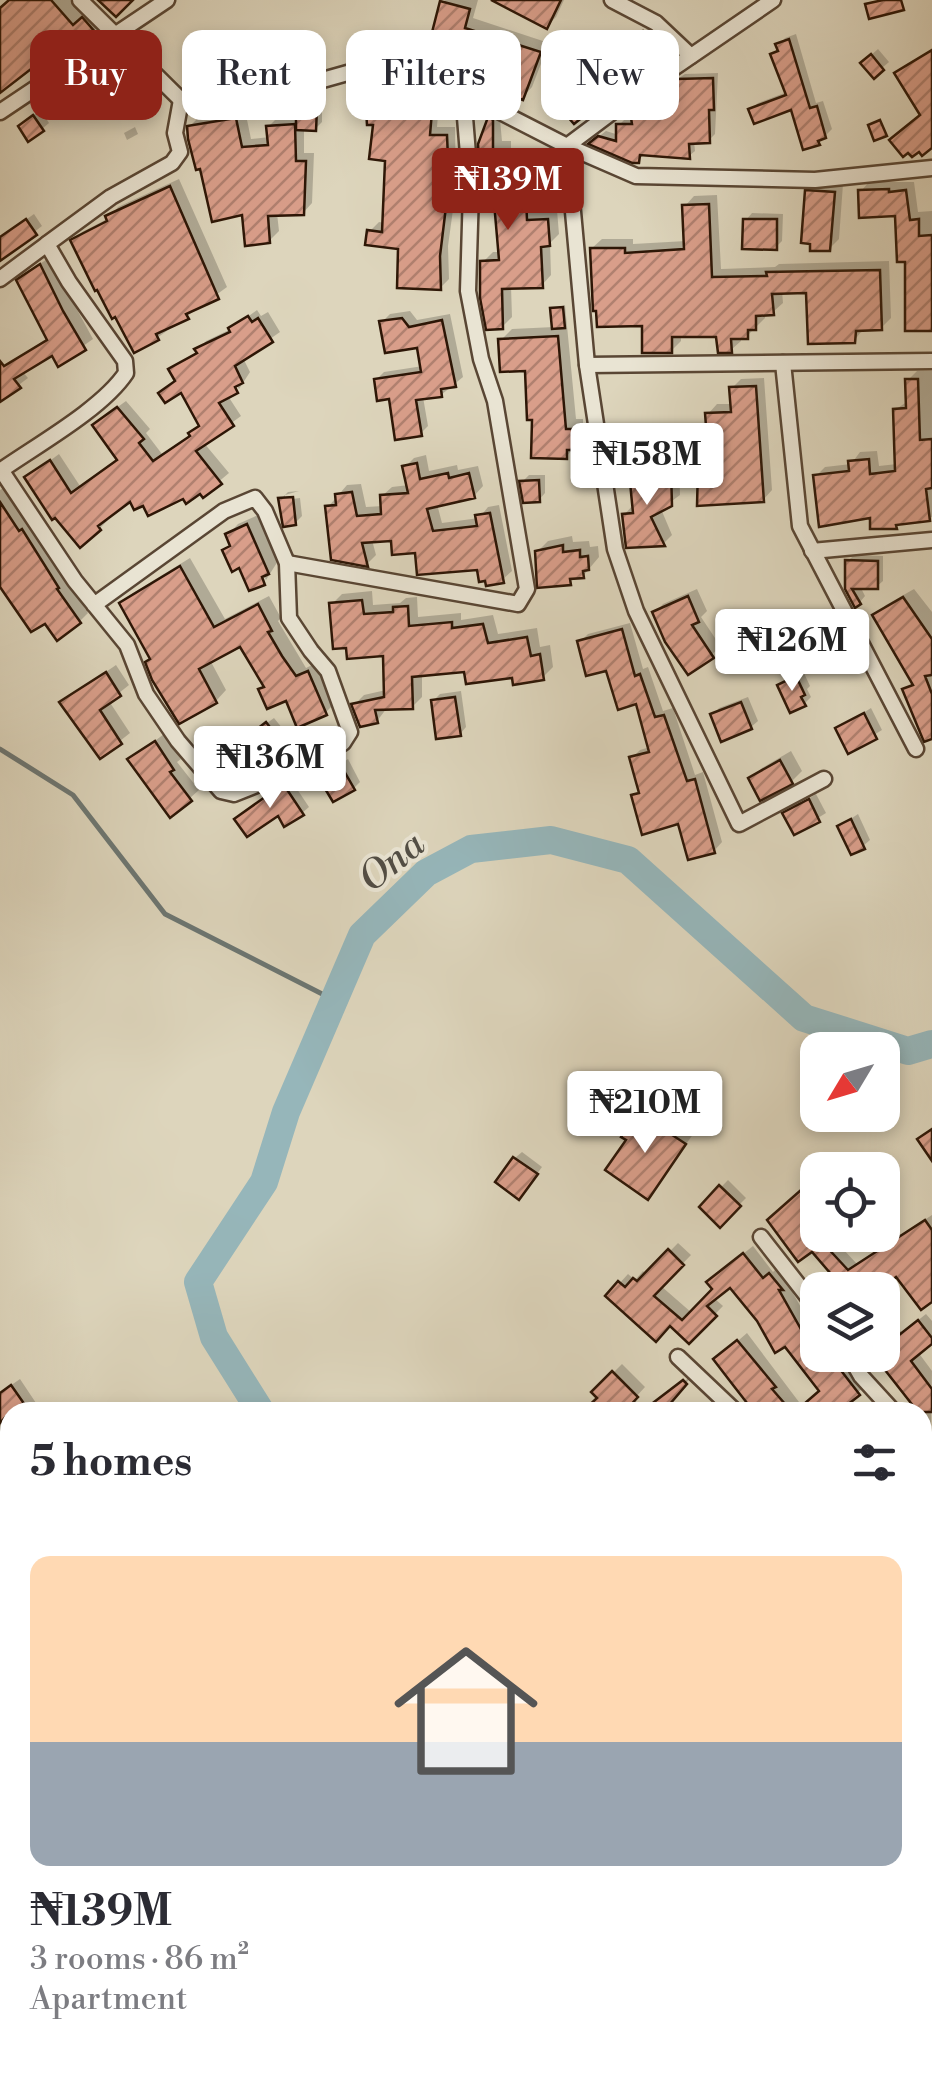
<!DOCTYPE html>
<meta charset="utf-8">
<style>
:root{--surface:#fff;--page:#f7f7f7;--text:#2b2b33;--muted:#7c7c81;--line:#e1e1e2;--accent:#8f2418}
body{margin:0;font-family:"Libre Bodoni",serif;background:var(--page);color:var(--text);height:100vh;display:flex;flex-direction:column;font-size:38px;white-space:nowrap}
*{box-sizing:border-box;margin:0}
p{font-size:32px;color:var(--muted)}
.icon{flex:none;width:55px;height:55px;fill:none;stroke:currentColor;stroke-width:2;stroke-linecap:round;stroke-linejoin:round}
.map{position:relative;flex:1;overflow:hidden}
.side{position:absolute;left:0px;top:1402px;width:932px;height:672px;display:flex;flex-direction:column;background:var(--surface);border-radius:30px 30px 0 0;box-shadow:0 5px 15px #0003}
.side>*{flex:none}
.guide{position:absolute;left:30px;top:30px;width:872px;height:90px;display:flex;gap:20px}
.needle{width:65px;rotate:232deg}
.fabs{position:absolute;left:800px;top:1032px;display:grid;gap:20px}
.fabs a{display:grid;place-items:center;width:100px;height:100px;border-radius:20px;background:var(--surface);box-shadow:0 5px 15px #0003;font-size:50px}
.price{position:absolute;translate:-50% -85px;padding:0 22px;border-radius:10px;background:#fff;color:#222;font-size:32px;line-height:65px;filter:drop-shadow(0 2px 5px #0008)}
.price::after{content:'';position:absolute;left:50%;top:60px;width:30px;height:22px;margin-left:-15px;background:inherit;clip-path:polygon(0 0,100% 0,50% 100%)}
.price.selected{background:var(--accent);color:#fff}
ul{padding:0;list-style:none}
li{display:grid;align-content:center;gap:20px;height:530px;padding:0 30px}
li+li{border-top:2px solid var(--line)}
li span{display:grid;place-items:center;height:310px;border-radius:20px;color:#555}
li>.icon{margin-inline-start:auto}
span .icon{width:180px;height:180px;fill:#fffc;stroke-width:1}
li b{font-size:42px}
h2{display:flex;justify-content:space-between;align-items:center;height:120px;padding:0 30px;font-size:42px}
.chip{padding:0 35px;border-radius:20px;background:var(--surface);box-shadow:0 5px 15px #0003;font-size:35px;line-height:90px}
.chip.selected{background:var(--accent);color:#fff}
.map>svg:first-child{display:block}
</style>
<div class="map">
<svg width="932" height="2073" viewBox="0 0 932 2073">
<defs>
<pattern id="building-hatch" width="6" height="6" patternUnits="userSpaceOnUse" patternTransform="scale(2.5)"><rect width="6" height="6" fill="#d99e8a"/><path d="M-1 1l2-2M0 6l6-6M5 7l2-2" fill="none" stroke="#b0806f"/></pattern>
</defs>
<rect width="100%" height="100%" fill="#ddd5bc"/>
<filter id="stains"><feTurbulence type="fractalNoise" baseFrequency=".002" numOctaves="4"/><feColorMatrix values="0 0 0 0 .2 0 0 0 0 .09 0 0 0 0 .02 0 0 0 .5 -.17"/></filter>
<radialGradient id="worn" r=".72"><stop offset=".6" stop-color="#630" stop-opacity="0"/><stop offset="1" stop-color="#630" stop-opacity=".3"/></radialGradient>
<g fill="#0003">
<path d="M 11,0 L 70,0 L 84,17 L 93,9 L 104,21 L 94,31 L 53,48 L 0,90 L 0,9 Z"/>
<path d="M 445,0 L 478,0 L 473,18 L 549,43 L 532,87 L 523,97 L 510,65 L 485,59 L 479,65 L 442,3 Z"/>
<path d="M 501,0 L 564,0 L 556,17 L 547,26 Z"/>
<path d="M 655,22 L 672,41 L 629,80 L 635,65 L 626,48 Z"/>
<path d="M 796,34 L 816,103 L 823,101 L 832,129 L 818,143 L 793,107 L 751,109 L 758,103 L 787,92 L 773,54 L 785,38 Z"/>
<path d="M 372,41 L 383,42 L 379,54 L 368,53 Z"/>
<path d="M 878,49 L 889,62 L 882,68 L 870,56 Z"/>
<path d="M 608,65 L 631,74 L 574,121 L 578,96 L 590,80 Z"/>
<path d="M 718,73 L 715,134 L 709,140 L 694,141 L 695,151 L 689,156 L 644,154 L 639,160 L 597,138 L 606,131 L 619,135 L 619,125 L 625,119 L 634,119 L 639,106 L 685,74 Z"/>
<path d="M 391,87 L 440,92 L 437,127 L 455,127 L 456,188 L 448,246 L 449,279 L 440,288 L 401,247 L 370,231 L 379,222 L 385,223 L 388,158 L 368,110 L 382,101 Z"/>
<path d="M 306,101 L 322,102 L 322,122 L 315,129 L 304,128 L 304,153 L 314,153 L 312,203 L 303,213 L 277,213 L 279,231 L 269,241 L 244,212 L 189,127 L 199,117 L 245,110 L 251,139 L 270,137 L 269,126 L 278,117 L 298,116 L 299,108 Z"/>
<path d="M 499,109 L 502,141 L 511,141 L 511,165 L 534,164 L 536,212 L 557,210 L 559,234 L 550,243 L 551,275 L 542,285 L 511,286 L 512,317 L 502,327 L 483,262 L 493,252 L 501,252 L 490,119 Z"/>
<path d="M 41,110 L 49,123 L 42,129 L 27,119 Z"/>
<path d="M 135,127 L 138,134 L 127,140 L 124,133 Z"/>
<path d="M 179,179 L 227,287 L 157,338 L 73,241 L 82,232 L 109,218 L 118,207 Z"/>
<path d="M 817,182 L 843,184 L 839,239 L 829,249 L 807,192 Z"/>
<path d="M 869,182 L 914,182 L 918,212 L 932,211 L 932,328 L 907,259 L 897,214 L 861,191 Z"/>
<path d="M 717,195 L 721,269 L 775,267 L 779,264 L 889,261 L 891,318 L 881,328 L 864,328 L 854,341 L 809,291 L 782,291 L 783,303 L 773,312 L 765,313 L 765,318 L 747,336 L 741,336 L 741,341 L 731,350 L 719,334 L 681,334 L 681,341 L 671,351 L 644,324 L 592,248 L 602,239 L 633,239 L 633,244 L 686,241 L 685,206 L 694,196 Z"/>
<path d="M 752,213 L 783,214 L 782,241 L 776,247 L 746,220 Z"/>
<path d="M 34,214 L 42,226 L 3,256 L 0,238 Z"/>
<path d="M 49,258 L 93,339 L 59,363 L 52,352 L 22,371 L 28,378 L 0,399 L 0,369 L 49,337 L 27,272 Z"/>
<path d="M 565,305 L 576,419 L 583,419 L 583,437 L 566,457 L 534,417 L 527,368 L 501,340 L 512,329 L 554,327 L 553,309 Z"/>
<path d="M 257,310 L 261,316 L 268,312 L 280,332 L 243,358 L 250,372 L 239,389 L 231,375 L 228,396 L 241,416 L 204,443 L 229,473 L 204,494 L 201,491 L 144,502 L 131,498 L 105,517 L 108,520 L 100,528 L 27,478 L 59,454 L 80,486 L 119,459 L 104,417 L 126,401 L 150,429 L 146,433 L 162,454 L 192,434 L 200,424 L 182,390 L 161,393 L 177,379 L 171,369 L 198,351 L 206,341 L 231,329 Z"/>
<path d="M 410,311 L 417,320 L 450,314 L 463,377 L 441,395 L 423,397 L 428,426 L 420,434 L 376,380 L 384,372 L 423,366 L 419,345 L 382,322 L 390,314 Z"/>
<path d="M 917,371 L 932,371 L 932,517 L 900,521 L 895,526 L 872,515 L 816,476 L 825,467 L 851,464 L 860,452 L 877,451 L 879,466 L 897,464 L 895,410 L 908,401 L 908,380 Z"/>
<path d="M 764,378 L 772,490 L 763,500 L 700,468 L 709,459 L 708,414 L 717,404 L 733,404 L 732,388 L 741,379 Z"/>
<path d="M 426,455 L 429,471 L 457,465 L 458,470 L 478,466 L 483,486 L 474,496 L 437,504 L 442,523 L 479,518 L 488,507 L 499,505 L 512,571 L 502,580 L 479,568 L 417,551 L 393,538 L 372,540 L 376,555 L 367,564 L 328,507 L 347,485 L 361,484 L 366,507 L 383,506 L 382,496 L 392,487 L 409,485 L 405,467 L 414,458 Z"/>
<path d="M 679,460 L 680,495 L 661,509 L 672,535 L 664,543 L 624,515 L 634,504 L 633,483 L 649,463 Z"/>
<path d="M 529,475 L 545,475 L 545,493 L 539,500 L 522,482 Z"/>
<path d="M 5,487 L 88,613 L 80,621 L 45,620 L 0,583 L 0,490 Z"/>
<path d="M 299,491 L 285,495 L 285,500 L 300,498 L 302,516 L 295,523 L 281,499 L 288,492 Z"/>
<path d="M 258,515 L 278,561 L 266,580 L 259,565 L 254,567 L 261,581 L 265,581 L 251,588 L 240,565 L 233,568 L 225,550 L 231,544 L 228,535 L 238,524 Z"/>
<path d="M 572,536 L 573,542 L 589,541 L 590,547 L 598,546 L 599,557 L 583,576 L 576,576 L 569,582 L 537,552 L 548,541 Z"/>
<path d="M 854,555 L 883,556 L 883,581 L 876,587 L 860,586 L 865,596 L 860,602 L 847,588 L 848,561 Z"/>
<path d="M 190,558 L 225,619 L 269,596 L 281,618 L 278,621 L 306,668 L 318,662 L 336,702 L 325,713 L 287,698 L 266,685 L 241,644 L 210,660 L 226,690 L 216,701 L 180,720 L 153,658 L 122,603 L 133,593 Z"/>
<path d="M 697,589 L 707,611 L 701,617 L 721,647 L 689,672 L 655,613 L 663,604 Z"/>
<path d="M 914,589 L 932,612 L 932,736 L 905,690 L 914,681 L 875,615 L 886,605 Z"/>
<path d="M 372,591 L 373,605 L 400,603 L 406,598 L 417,597 L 418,617 L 461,613 L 461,620 L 493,615 L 498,634 L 537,628 L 540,647 L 550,645 L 553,667 L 543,677 L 466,669 L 422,674 L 422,697 L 412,707 L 387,708 L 377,721 L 354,705 L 364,695 L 386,690 L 385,653 L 332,604 L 342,594 Z"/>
<path d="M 834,610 L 847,633 L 836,643 L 781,646 L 792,635 Z"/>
<path d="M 630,623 L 643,669 L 648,667 L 663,711 L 673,708 L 695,775 L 703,772 L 722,842 L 714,851 L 679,821 L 634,795 L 641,789 L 632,758 L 640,750 L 650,747 L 638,701 L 580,642 L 588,634 Z"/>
<path d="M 116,665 L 129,685 L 109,701 L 130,733 L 101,756 L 62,702 Z"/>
<path d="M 803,671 L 810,686 L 807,689 L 811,697 L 804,704 L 780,685 Z"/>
<path d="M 461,691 L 466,727 L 460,734 L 433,701 L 440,694 Z"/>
<path d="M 748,697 L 758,721 L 751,727 L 713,715 L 719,708 Z"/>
<path d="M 871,708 L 882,730 L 849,750 L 838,729 Z"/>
<path d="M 274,718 L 287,734 L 280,741 L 248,737 Z"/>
<path d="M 164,734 L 181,759 L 177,762 L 199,790 L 171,815 L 130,760 Z"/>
<path d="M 791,751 L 802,771 L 791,782 L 751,778 L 762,768 Z"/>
<path d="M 348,759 L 360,782 L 354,788 L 322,777 Z"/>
<path d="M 291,780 L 309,807 L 302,813 L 267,794 L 273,788 Z"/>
<path d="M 816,794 L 826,813 L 795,832 L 786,813 Z"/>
<path d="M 858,814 L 870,840 L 863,846 L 840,826 Z"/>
<path d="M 650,1103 L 694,1133 L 648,1197 L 629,1140 L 624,1136 Z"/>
<path d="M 522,1152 L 542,1167 L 525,1190 L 515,1158 Z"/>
<path d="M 818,1178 L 818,1235 L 830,1235 L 857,1264 L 932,1215 L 932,1299 L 897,1274 L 875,1290 L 828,1290 L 840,1280 L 778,1212 Z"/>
<path d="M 728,1180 L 746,1198 L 720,1224 L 702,1207 Z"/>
<path d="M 678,1243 L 691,1255 L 661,1286 L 692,1313 L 715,1289 L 718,1274 L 753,1246 L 773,1272 L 778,1267 L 793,1285 L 790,1288 L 811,1325 L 818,1320 L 818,1355 L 844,1355 L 866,1385 L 846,1403 L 854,1412 L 760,1412 L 717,1359 L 747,1333 L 802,1406 L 822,1391 L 785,1344 L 759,1320 L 731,1285 L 714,1298 L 723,1306 L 689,1341 L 671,1323 L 608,1296 L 628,1274 L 635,1280 L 643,1271 L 647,1275 Z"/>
<path d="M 882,1305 L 902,1333 L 926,1314 L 932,1321 L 932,1341 L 918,1352 L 932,1371 L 931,1428 L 876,1355 L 882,1355 Z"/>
<path d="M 622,1364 L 645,1387 L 634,1399 L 645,1411 L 694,1374 L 664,1408 L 669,1412 L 585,1412 L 600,1398 L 594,1392 Z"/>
<path d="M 20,1379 L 42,1412 L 10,1412 L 10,1433 L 0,1440 L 0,1393 Z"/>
<path d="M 927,1459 L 932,1465 L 932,1487 L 927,1491 L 922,1485 L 922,1462 Z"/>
<path d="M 932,1544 L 932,1586 L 922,1592 L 922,1551 Z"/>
<path d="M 10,1605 L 10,1638 L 0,1645 L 0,1612 Z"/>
<path d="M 922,1625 L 932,1637 L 932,1737 L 928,1740 L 922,1732 Z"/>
<path d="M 932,1775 L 932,1886 L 922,1914 L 922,1792 L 924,1784 Z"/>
<path d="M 922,1918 L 932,1919 L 932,1957 L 925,1955 L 922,1948 Z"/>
<path d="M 932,1970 L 932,2073 L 891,2073 L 890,2065 L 922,2065 L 922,1971 Z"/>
<path d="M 5,1993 L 9,2005 L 0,2012 L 0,1994 Z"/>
<path d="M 401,2065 L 475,2065 L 476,2073 L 402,2073 Z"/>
<path d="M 530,2065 L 600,2065 L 598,2073 L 529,2073 Z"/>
<path d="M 668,2065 L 725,2065 L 726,2073 L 684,2073 L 683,2066 L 669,2068 Z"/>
<path d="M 797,2065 L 836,2065 L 836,2073 L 798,2073 Z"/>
</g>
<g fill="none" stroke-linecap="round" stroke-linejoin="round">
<path stroke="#6c7672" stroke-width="5" d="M 0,749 L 73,795 L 165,914 L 334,1000"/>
<g stroke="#96b6ba" stroke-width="28">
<path d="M 261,1412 L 214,1337 L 198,1282 L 264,1182 L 286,1112 L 362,935 L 426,873 L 471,849 L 551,840 L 628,860 L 804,1018 L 908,1051 L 932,1044"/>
<path d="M 223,2073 L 227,2065"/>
</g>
</g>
<g fill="url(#building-hatch)" stroke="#2d1606" stroke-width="2.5">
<path d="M 9,0 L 51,0 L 73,25 L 82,17 L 96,33 L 59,59 L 53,52 L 0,93 L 0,8 Z"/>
<path d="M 98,0 L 133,0 L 116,17 Z"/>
<path d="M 491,0 L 561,0 L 547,29 Z"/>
<path d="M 883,0 L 901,0 L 904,10 L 869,19 L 865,4 Z"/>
<path d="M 440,1 L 470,9 L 465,28 L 541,52 L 523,100 L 500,91 L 507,67 L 481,61 L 480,68 L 464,64 L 446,57 L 447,53 L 428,48 Z"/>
<path d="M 643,31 L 663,54 L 622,89 L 632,67 L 612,58 Z"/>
<path d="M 789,39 L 810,108 L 817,106 L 826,138 L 818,141 L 820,145 L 803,150 L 791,110 L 754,124 L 748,109 L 786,95 L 770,54 L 778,51 L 775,44 Z"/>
<path d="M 932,50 L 932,148 L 922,156 L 919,152 L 912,157 L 908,153 L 903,157 L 889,140 L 920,115 L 894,73 Z"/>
<path d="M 871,54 L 884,70 L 874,79 L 860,63 Z"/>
<path d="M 121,57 L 133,72 L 123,80 L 111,64 Z"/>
<path d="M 597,73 L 624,84 L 574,124 L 561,109 L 576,97 L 574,95 L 577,89 Z"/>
<path d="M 713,78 L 714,110 L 709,110 L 710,143 L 689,144 L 690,159 L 640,155 L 639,163 L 632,163 L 588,144 L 598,136 L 616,141 L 616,124 L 632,124 L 630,112 L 677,79 Z"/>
<path d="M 93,93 L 98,112 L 85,115 L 80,96 Z"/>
<path d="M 380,95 L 433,100 L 430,135 L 447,135 L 449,182 L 440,256 L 441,290 L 397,288 L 398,249 L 365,245 L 367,230 L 382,232 L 385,161 L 369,159 L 373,125 L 367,125 L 366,109 L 379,108 Z"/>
<path d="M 296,107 L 317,108 L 316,131 L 296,130 Z"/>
<path d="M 33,115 L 44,131 L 28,142 L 18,126 Z"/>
<path d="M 488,117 L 493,120 L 493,150 L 502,150 L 502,174 L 525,173 L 527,220 L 548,219 L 550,246 L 541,247 L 543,288 L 502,289 L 503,329 L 486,330 L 480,298 L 480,261 L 499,260 L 494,202 L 481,203 L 478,144 Z"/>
<path d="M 236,118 L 242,147 L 268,145 L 266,126 L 295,124 L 296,161 L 306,161 L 304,215 L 268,216 L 270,243 L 245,246 L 242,215 L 212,222 L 200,169 L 196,170 L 188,139 L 187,126 Z"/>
<path d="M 880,120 L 887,136 L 874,141 L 868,125 Z"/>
<path d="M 170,186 L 219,299 L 186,314 L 189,319 L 156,334 L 159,340 L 134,353 L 115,317 L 112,319 L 97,290 L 95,291 L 70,240 L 107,221 L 105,216 Z"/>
<path d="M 889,189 L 889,192 L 906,190 L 910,220 L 919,219 L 919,236 L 932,235 L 932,331 L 905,331 L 905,262 L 897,262 L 895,216 L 859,218 L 858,190 Z"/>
<path d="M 805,190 L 835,192 L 830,251 L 810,251 L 810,244 L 801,243 Z"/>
<path d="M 709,204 L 712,277 L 767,276 L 766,272 L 880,270 L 882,330 L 856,331 L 855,343 L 808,344 L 806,293 L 772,294 L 774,315 L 756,316 L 756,330 L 748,330 L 748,339 L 731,339 L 732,353 L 718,353 L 716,337 L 672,337 L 672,353 L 642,353 L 642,326 L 597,327 L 596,311 L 593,311 L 590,248 L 625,248 L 625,253 L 684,249 L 682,205 Z"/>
<path d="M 26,219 L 37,235 L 0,261 L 0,237 Z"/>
<path d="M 743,219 L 777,219 L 777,250 L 742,249 Z"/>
<path d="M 40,264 L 63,311 L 86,350 L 58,367 L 52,356 L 14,379 L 21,388 L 0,402 L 0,361 L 4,366 L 47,340 L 16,280 Z"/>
<path d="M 563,307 L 565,328 L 552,329 L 550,308 Z"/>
<path d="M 248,316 L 252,322 L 258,318 L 273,342 L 235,366 L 243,383 L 235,387 L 238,393 L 219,403 L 234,426 L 196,451 L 222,484 L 203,498 L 200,494 L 186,504 L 183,499 L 148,516 L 143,506 L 134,510 L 130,502 L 98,526 L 101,530 L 80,548 L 55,518 L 52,520 L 24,477 L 50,460 L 71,493 L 117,460 L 92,425 L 117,407 L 144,439 L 139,443 L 153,461 L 190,436 L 188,433 L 199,426 L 181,393 L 165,403 L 158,393 L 175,381 L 168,369 L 197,353 L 194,349 L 230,332 L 228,328 Z"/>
<path d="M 402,318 L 409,327 L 442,320 L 456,387 L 441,389 L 442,397 L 416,400 L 422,436 L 395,440 L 389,399 L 377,401 L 374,379 L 421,372 L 417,348 L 385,353 L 379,321 Z"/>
<path d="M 558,336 L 566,429 L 574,429 L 574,450 L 567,450 L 567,459 L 531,458 L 532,420 L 527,420 L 525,371 L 500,372 L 498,339 Z"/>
<path d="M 905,379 L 918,379 L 920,440 L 932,439 L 932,488 L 926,489 L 930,521 L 896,525 L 897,529 L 870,529 L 870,518 L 819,527 L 813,475 L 849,471 L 848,461 L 869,459 L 870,474 L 895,471 L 893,409 L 906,408 Z"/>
<path d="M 756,386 L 764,502 L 697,506 L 698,467 L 709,467 L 705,413 L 731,412 L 729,387 Z"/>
<path d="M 417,463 L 420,479 L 448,473 L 449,478 L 469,473 L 475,498 L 427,509 L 433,531 L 477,526 L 475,515 L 490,513 L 504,583 L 486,586 L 485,581 L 479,582 L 477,570 L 417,575 L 415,553 L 392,555 L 391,541 L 362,543 L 368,567 L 331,560 L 325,506 L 336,505 L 335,494 L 352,492 L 357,516 L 381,514 L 380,495 L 408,493 L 402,466 Z"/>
<path d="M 671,468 L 672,506 L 651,517 L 665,546 L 626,548 L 622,514 L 633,513 L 630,482 L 638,481 L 637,471 Z"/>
<path d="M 539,480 L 540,502 L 523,503 L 519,481 Z"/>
<path d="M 293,497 L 296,525 L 283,527 L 278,498 Z"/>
<path d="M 0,502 L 19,531 L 22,529 L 59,588 L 57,589 L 81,623 L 57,641 L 45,624 L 31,632 L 0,587 Z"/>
<path d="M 247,524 L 269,574 L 262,577 L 265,585 L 249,591 L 239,568 L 232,572 L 222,550 L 230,546 L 225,534 Z"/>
<path d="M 563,545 L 563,552 L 580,550 L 580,557 L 588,556 L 589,570 L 583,571 L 584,578 L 570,579 L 571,585 L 537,588 L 535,551 Z"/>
<path d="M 845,560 L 878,561 L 878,589 L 852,589 L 861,604 L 855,608 L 845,589 Z"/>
<path d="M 180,566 L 214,627 L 258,604 L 272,631 L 268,632 L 282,656 L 296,676 L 308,671 L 327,715 L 297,728 L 286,701 L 267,709 L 258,689 L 264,687 L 240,647 L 199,669 L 217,703 L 179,724 L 152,680 L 145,662 L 150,659 L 119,603 Z"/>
<path d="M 688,596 L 699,622 L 692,625 L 714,658 L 688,675 L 665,642 L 652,612 Z"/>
<path d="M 903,597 L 932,639 L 932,675 L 925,676 L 932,694 L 932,739 L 924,742 L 902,689 L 913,685 L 872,615 Z"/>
<path d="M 362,600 L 364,614 L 393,612 L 393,607 L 408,606 L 409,626 L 452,622 L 452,628 L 483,624 L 488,643 L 527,637 L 531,656 L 540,654 L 544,680 L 513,685 L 512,678 L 466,684 L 464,672 L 412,677 L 413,709 L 375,710 L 378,723 L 360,727 L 351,704 L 384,697 L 383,656 L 347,659 L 346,648 L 333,649 L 329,603 Z"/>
<path d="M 822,619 L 838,645 L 793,672 L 778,645 Z"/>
<path d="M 622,629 L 635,676 L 640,674 L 655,717 L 664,715 L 687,781 L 695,779 L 715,853 L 688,860 L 678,824 L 642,835 L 631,795 L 639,793 L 629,757 L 649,752 L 636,704 L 618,710 L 606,671 L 586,676 L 577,641 Z"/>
<path d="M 106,672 L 121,696 L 100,710 L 122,744 L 100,759 L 59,702 Z"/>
<path d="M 796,676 L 805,695 L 801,697 L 806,706 L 790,713 L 777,685 Z"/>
<path d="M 455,697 L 461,736 L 436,739 L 431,700 Z"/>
<path d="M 741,702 L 752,729 L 721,742 L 710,714 Z"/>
<path d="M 864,713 L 877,739 L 848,754 L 835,728 Z"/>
<path d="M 266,722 L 282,743 L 255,764 L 238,744 Z"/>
<path d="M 155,741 L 174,770 L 170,772 L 192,801 L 170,818 L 127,759 Z"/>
<path d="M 780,760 L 793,784 L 760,801 L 748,778 Z"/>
<path d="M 340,764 L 355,790 L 333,802 L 318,777 Z"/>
<path d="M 284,785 L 304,815 L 284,827 L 278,816 L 247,837 L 234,819 L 265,797 L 264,794 Z"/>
<path d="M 809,799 L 820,822 L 794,835 L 782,813 Z"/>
<path d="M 851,819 L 865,849 L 851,855 L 837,826 Z"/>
<path d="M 637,1112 L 686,1144 L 648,1200 L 605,1170 L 626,1140 L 621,1137 Z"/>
<path d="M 932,1129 L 932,1161 L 917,1139 Z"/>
<path d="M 513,1157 L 538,1174 L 519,1200 L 495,1182 Z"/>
<path d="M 810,1182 L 818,1191 L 818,1235 L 834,1235 L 823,1243 L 848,1270 L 925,1220 L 932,1230 L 932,1302 L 921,1310 L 896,1277 L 879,1290 L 825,1290 L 837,1281 L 812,1252 L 798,1262 L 767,1220 Z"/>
<path d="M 719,1185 L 741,1206 L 720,1228 L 699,1207 Z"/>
<path d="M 668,1249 L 684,1265 L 654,1296 L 682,1320 L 712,1289 L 706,1282 L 743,1253 L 763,1278 L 769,1273 L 783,1290 L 779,1290 L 802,1331 L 818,1320 L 818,1355 L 829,1355 L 860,1395 L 838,1412 L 809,1412 L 804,1404 L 819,1391 L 785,1347 L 775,1353 L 757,1321 L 730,1288 L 707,1306 L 717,1316 L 689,1344 L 670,1326 L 656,1342 L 605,1296 L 618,1281 L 625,1287 L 633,1278 L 637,1281 Z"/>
<path d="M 918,1320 L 932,1338 L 932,1344 L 911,1361 L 932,1389 L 932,1412 L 918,1412 L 874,1356 L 882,1355 L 882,1323 L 894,1339 Z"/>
<path d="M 737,1340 L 776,1387 L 772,1389 L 792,1412 L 754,1412 L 733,1385 L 713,1359 Z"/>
<path d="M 612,1371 L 638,1397 L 624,1412 L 582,1412 L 597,1398 L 591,1392 Z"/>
<path d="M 683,1380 L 687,1384 L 663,1412 L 641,1412 Z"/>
<path d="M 11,1385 L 25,1405 L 10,1412 L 0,1423 L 0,1393 Z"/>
</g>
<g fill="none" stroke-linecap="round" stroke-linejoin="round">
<g stroke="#594634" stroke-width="19">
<g id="minor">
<path d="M 80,0 L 181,100 L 251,100 L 351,72 L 392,67 L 444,83 L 567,146 L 636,176 L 815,180 L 932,168"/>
<path d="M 612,0 L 656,23 L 691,56"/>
<path d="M 773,0 L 643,89 L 567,146 L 587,365 L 615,549 L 636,611 L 739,824 L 824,779"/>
<path d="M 0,112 L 167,0"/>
<path d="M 0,279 L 47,244"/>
<path d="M 783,363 L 800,526 L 916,749"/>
<path d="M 587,365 L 932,361"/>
<path d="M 1,470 L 75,581 L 127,645 L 146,694 L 178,741 L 221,791 L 234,794 L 289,772 L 343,743 L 350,732 L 328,671 L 311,651 L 289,618 L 287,563 L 265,511 L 255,498 L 224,511 L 94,605"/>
<path d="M 0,471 C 37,445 102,409 126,373 L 125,361 L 69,282 L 47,244 L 111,197 L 172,163 L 180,152 L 175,133 L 181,100"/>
<path d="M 812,551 L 932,540"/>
<path d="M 287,563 L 518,604 L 527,589 L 495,401 L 481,359 L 468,291 L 471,191 L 463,93"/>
<path d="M 761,1237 L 818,1310"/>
<path d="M 849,1355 L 861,1376 L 894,1412"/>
<path d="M 678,1357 L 736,1412"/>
<path d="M 922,1444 L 932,1454"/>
<path d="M 922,1513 L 932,1506"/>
<path d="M 922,1767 L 932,1755"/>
<path d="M 922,1968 L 932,1968"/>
<path d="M 339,2065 L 341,2073"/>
</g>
</g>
<use href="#minor" stroke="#e9e4d3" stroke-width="14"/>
</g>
<g text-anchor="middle" stroke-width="8" stroke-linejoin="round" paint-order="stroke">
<g font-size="38" font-style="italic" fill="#524e45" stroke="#e9e4d3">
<text transform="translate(391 861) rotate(-39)" y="13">Ona</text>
</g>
</g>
<rect width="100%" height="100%" filter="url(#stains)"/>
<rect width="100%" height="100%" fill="url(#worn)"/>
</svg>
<div class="fabs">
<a><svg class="needle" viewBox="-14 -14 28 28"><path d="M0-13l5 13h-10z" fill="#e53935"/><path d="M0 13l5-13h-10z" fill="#7c7c81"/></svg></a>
<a><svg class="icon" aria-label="locate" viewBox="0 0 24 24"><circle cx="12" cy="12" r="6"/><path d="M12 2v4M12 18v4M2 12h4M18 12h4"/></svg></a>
<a><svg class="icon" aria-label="layers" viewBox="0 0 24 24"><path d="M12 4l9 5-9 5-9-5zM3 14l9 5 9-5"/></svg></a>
</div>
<b class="price selected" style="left:508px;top:233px">₦139M</b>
<b class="price" style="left:647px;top:508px">₦158M</b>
<b class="price" style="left:792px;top:694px">₦126M</b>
<b class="price" style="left:270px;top:811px">₦136M</b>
<b class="price" style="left:645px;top:1156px">₦210M</b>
<div class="guide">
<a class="chip selected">Buy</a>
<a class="chip">Rent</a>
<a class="chip">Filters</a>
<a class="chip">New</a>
</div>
<section class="side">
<h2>5 homes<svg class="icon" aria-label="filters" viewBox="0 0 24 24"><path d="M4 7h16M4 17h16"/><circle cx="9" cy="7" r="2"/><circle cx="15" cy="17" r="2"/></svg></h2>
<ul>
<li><span style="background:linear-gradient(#ffd9b3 60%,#9aa5b1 0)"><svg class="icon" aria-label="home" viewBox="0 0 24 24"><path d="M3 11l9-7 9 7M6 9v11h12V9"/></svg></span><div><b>₦139M</b><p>3 rooms · 86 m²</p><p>Apartment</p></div></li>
</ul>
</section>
</div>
